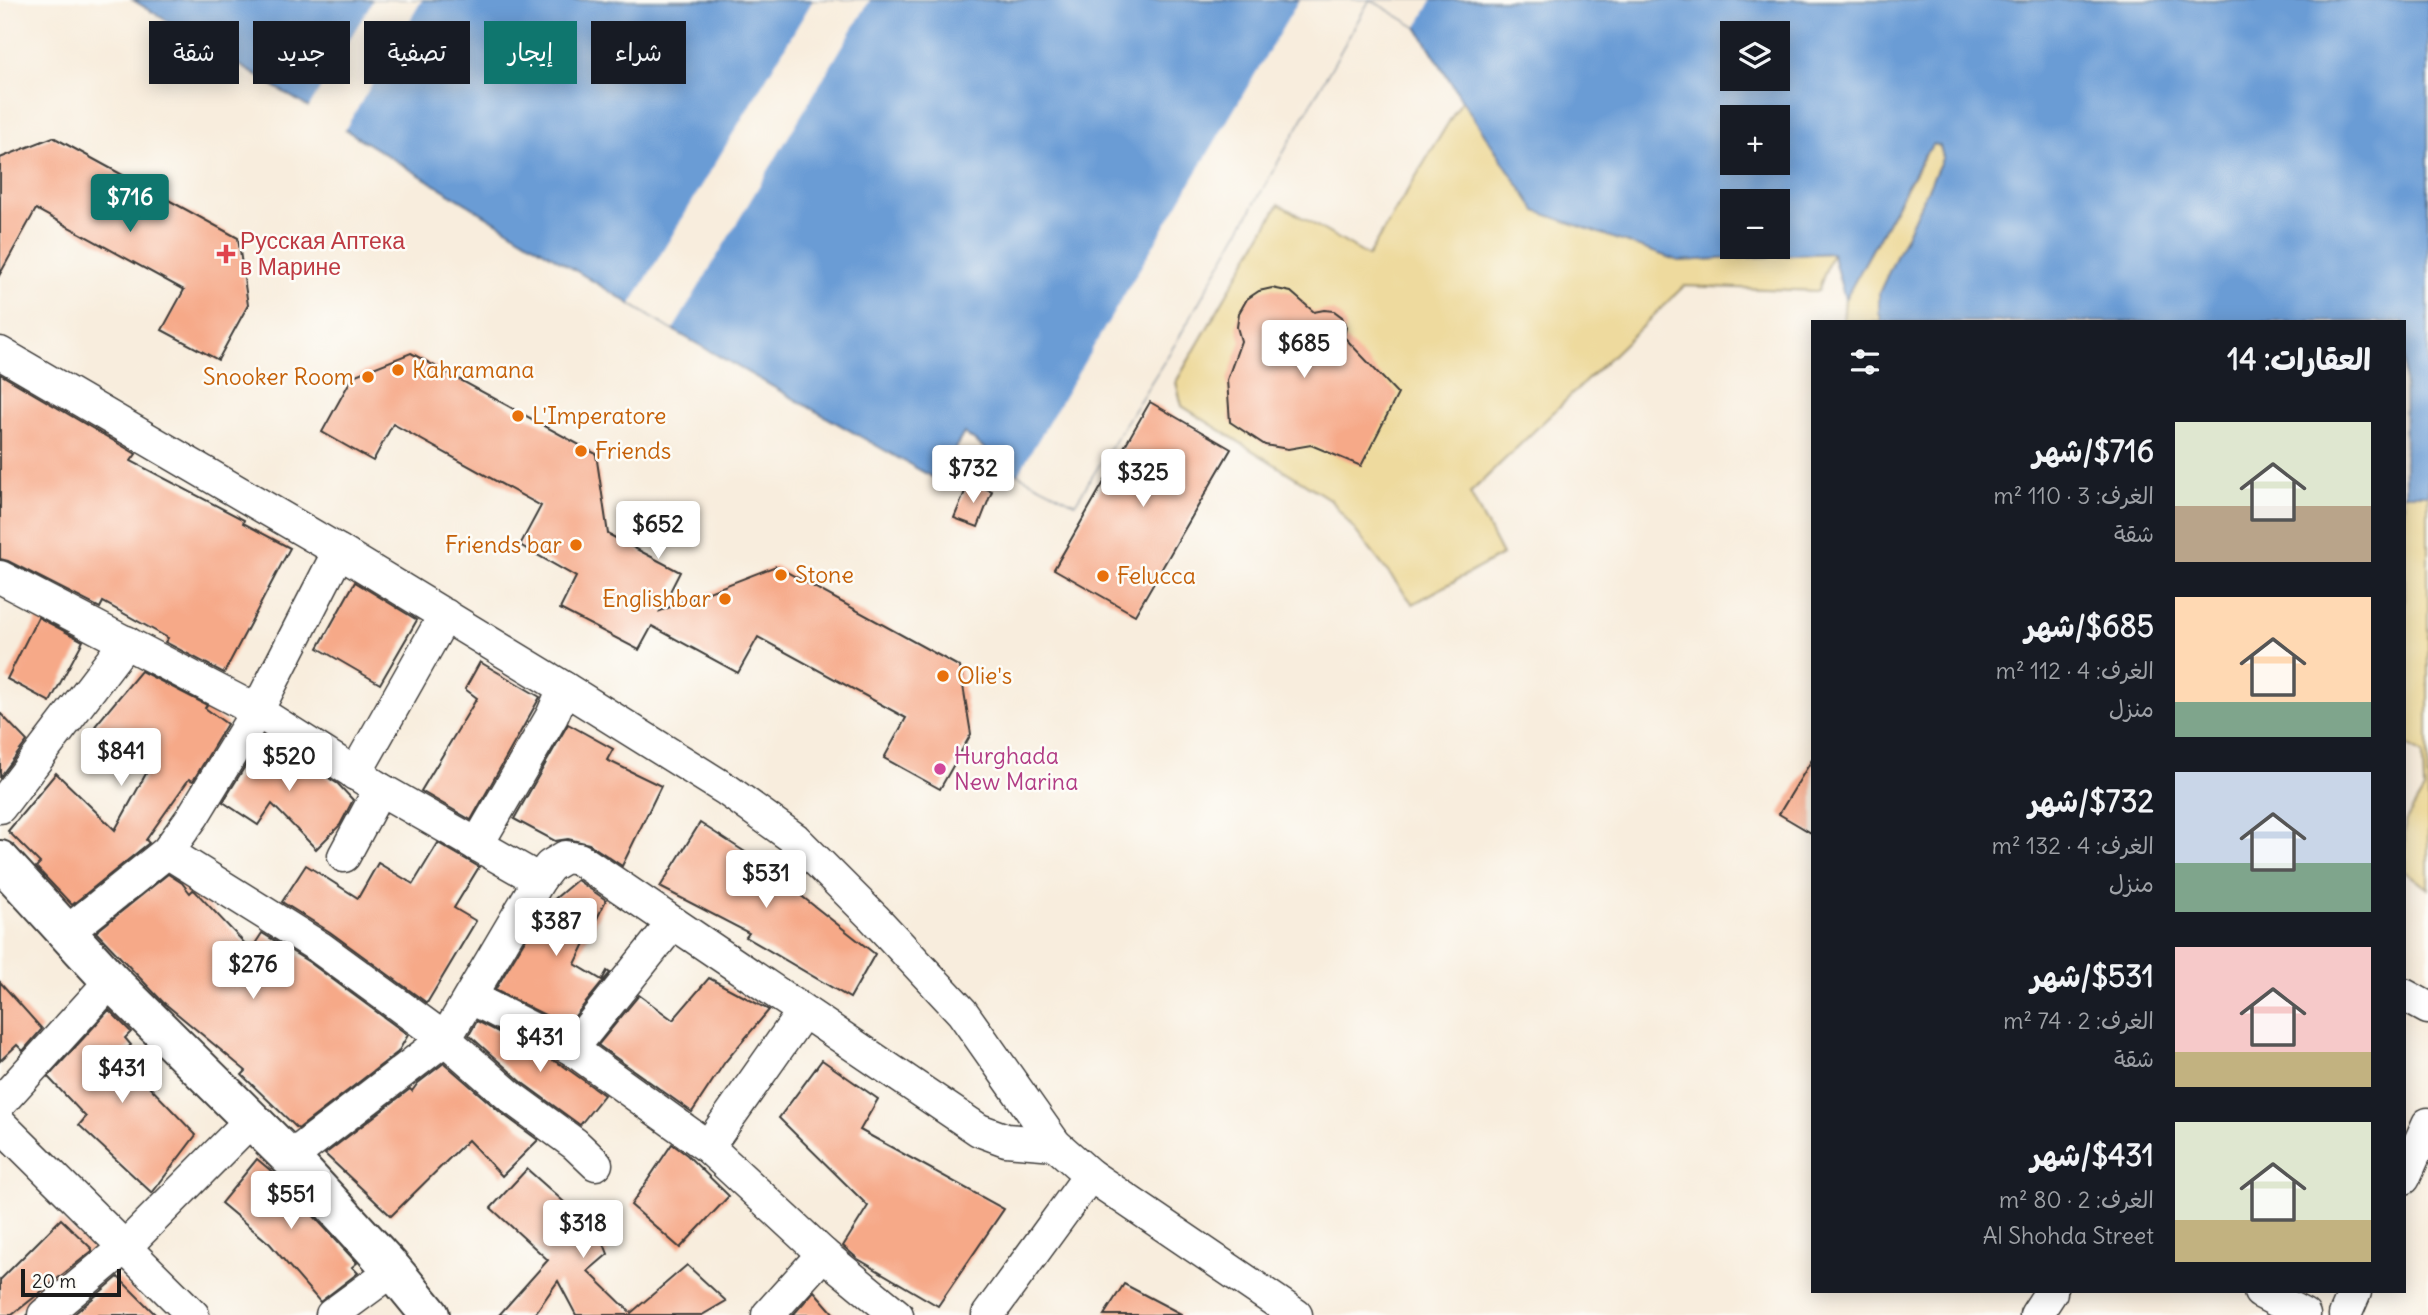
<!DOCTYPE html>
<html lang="ar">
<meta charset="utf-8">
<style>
:root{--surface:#171b24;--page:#20242c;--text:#f1f3f6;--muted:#9ea1a6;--accent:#0f766e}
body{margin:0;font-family:Delius,"Playpen Sans Arabic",sans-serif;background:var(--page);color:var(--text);direction:rtl;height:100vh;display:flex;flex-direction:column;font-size:26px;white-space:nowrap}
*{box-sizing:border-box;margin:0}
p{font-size:23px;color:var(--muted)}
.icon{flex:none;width:38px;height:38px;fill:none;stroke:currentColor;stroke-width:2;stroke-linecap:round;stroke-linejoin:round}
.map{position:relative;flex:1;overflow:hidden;direction:ltr}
.sheet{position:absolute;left:1811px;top:320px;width:595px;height:973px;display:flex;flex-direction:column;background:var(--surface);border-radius:0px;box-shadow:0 4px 18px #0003;direction:rtl}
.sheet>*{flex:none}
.banner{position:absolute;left:21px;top:21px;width:665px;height:63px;direction:rtl;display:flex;gap:14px}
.controls{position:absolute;left:1720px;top:21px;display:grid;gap:14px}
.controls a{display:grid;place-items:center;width:70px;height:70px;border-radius:0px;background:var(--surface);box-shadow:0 4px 18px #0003;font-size:35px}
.scale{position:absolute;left:21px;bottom:18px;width:100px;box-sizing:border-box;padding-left:7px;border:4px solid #1c1c1c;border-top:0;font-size:19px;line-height:24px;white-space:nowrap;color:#1c1c1c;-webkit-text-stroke:5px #fdfcf7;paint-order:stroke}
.price{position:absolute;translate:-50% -60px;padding:0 16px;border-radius:7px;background:#fff;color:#222;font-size:23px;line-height:46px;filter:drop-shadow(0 2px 4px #0008)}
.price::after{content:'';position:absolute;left:50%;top:42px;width:21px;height:16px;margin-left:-10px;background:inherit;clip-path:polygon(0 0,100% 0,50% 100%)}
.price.selected{background:var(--accent);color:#fff}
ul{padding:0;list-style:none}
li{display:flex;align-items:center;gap:21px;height:175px;padding:0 35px}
li span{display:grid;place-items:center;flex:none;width:196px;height:140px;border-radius:0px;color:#555}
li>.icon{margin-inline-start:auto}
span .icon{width:84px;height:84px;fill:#fffc;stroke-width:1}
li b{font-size:30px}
h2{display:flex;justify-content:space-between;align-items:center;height:84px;padding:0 35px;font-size:30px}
.chip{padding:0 24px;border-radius:0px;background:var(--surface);box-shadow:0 4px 18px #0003;font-size:24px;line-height:63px}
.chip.selected{background:var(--accent);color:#fff}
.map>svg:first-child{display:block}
</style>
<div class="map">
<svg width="2428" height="1315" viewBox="0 0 2428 1315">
<rect width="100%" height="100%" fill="#fdfcf7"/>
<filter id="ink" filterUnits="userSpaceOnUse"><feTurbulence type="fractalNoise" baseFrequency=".0143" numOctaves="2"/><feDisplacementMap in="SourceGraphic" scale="14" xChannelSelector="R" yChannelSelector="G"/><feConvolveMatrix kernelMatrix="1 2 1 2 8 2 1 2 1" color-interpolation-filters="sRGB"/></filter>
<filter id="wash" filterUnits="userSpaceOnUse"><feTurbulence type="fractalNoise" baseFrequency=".00686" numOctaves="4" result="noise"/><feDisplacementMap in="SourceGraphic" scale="28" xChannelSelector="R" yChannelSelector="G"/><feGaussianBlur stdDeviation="1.57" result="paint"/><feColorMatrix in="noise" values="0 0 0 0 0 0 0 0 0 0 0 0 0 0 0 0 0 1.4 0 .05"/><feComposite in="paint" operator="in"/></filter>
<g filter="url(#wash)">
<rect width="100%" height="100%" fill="#f8eddd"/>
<g fill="#eeda9e" stroke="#857b5d" stroke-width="2">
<path d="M 1462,100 L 1536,211 L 1679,261 L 1832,253 L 1818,291 L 1684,286 L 1470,493 L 1502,555 L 1413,604 L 1331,500 L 1182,406 L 1176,382 L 1279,204 L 1368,256 Z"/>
<path d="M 1934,144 L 1940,146 L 1943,157 L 1879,293 L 1879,312 L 1882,322 L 1843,322 L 1845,299 L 1929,148 Z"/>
<path d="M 2404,494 L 2428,494 L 2428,889 L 2405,871 L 2405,822 L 2424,790 L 2423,754 L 2405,744 Z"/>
</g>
<g fill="#6a9cd5" stroke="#435c78" stroke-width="2" fill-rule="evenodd">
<path d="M 133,0 L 1369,0 L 1177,340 L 1075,503 L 1018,474 L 964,433 L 937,480 L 673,330 Z"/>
<path d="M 1372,0 L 2428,0 L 2428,494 L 2405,494 L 2404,322 L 1882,322 L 1879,312 L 1879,293 L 1943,157 L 1940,146 L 1934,144 L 1924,155 L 1845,299 L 1832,253 L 1679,261 L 1536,211 L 1462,100 L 1417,27 ZM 1732,33 L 1778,33 L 1778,79 L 1732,79 ZM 1732,117 L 1778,117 L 1778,163 L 1732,163 ZM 1732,201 L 1778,201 L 1778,247 L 1732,247 Z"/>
</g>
<g fill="#f8eddd">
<path d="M 373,0 L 422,0 L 344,131 L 308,109 Z"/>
<path d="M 813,0 L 870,0 L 673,330 L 631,304 Z"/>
<path d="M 1299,0 L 1369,0 L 1177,340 L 1075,503 L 1018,474 Z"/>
<path d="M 1372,0 L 1432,0 L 1417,27 Z"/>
</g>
<g id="blocks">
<g fill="#f6a988">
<path d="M 53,137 L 238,238 L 248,305 L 218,360 L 162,330 L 184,290 L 36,209 L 0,274 L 0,158 Z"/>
<path d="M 1272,288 L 1291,292 L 1314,312 L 1324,310 L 1334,311 L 1342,317 L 1346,327 L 1344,337 L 1398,394 L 1361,466 L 1311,445 L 1288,449 L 1265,445 L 1230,422 L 1227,380 L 1241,341 L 1237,327 L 1239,313 L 1247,299 L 1259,291 Z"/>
<path d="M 411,353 L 596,454 L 608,534 L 680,572 L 660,611 L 776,566 L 960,667 L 971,734 L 940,789 L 884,758 L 906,718 L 758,637 L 738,673 L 652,626 L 639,650 L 560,609 L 576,577 L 520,545 L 541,506 L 393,424 L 373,461 L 322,432 L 353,376 Z"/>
<path d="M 0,374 L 136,454 L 131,461 L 244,520 L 243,523 L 290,548 L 224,673 L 165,642 L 168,638 L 103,602 L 100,608 L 8,561 L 0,559 Z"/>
<path d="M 1150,402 L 1231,449 L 1135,615 L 1054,569 Z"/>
<path d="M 969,482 L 992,491 L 978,527 L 954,518 Z"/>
<path d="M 355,582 L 417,620 L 380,684 L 318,648 Z"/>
<path d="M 38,617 L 83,641 L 50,702 L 7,679 Z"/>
<path d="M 480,662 L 540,697 L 471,820 L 421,791 L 477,698 L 465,689 Z"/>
<path d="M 141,671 L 207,705 L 205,708 L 227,724 L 193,781 L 189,779 L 146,840 L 149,843 L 72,905 L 36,867 L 40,863 L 8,831 L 56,773 L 115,830 L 148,770 L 95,726 Z"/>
<path d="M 0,713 L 27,741 L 0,777 Z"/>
<path d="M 568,724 L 613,749 L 607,760 L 661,786 L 622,866 L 589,844 L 568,839 L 555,841 L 514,819 Z"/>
<path d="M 263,737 L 338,784 L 353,800 L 340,825 L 316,849 L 272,804 L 258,825 L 223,802 Z"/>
<path d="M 1813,758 L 1813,834 L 1779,814 Z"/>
<path d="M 700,823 L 767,866 L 766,868 L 875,954 L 850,998 L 746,937 L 749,933 L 660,887 Z"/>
<path d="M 438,843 L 479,867 L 454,908 L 476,921 L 427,1003 L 330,932 L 282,902 L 306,865 L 358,898 L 378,863 L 413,884 Z"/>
<path d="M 168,874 L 182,883 L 190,893 L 193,890 L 195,891 L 251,950 L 262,933 L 309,962 L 408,1035 L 398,1052 L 298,1129 L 242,1075 L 246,1071 L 163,1002 L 96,932 Z"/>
<path d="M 577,880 L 606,900 L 575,964 L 602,980 L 607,971 L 610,973 L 567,1026 L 495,990 L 544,908 Z"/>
<path d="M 709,978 L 769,1010 L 725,1062 L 692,1112 L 598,1045 L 639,995 L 673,1020 Z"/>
<path d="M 0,982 L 42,1029 L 23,1051 L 17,1045 L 0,1061 Z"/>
<path d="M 109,1010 L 131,1032 L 125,1038 L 131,1045 L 120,1056 L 196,1135 L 152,1193 L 79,1125 L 86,1117 L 48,1077 Z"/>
<path d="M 477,1021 L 562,1065 L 604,1095 L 580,1125 L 524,1084 L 469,1035 Z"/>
<path d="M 822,1060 L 878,1099 L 860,1130 L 1004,1209 L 938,1306 L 858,1259 L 843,1246 L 868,1206 L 779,1118 Z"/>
<path d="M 444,1063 L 500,1112 L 538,1140 L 502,1176 L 468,1140 L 391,1216 L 325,1154 L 410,1089 L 412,1091 L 418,1083 Z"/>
<path d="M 672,1144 L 687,1155 L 729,1196 L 680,1248 L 631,1205 Z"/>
<path d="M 257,1159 L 276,1175 L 357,1263 L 352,1267 L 358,1273 L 320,1302 L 270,1244 L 221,1203 Z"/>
<path d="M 527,1169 L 600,1234 L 608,1254 L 588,1271 L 631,1313 L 687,1265 L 726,1301 L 702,1315 L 576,1315 L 558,1281 L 534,1315 L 499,1315 L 548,1260 L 491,1208 Z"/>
<path d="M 61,1219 L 92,1249 L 92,1251 L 12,1315 L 0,1315 L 0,1280 Z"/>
<path d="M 118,1277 L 156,1315 L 73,1315 Z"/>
<path d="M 1124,1284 L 1183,1315 L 1104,1315 Z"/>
<path d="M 814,1291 L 835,1315 L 793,1315 Z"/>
</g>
</g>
</g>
<g filter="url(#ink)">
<use href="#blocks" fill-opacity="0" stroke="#3d3b39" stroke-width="2"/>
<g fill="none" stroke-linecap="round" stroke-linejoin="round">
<g stroke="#3d3b39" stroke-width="35">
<g id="minor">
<path d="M 0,353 L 339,551 L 564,688 L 727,790 L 795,839 L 874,918 L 962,1012 L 1055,1144 L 1090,1175 L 1296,1315"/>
<path d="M 0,577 L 257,711 L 380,789 L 539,880"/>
<path d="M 355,774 L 445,615"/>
<path d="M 0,807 L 126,642"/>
<path d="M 477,845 L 552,716 L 564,688"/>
<path d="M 167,852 L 319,947 L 445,1039 L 512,1098 L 575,1144 L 596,1164"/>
<path d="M 344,856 L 380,789"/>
<path d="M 66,933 L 167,852 L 193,816 L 257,711 L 339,551"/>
<path d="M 474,993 L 483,1004 L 572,1049 L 708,1147 L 823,1254 L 897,1315"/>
<path d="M 2404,995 L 2428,1008"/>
<path d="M 572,1049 L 673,923"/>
<path d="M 0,1103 L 111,981"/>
<path d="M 0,1124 L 193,1315"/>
<path d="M 708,1147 L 803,1012"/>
<path d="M 290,1158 L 445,1039 L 539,880 L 550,866 L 565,857 L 579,859 L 979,1130 L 1006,1140 L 1055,1144"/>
<path d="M 2404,1178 L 2428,1124"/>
<path d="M 2260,1292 L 2304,1315"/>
<path d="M 44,1315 L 125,1247 L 252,1119"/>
<path d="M 332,1315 L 393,1270"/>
<path d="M 768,1315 L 823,1254"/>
<path d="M 988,1315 L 1090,1175"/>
<path d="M 2036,1315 L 2051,1292"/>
<path d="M 2345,1315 L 2355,1292"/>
</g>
</g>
<g stroke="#3d3b39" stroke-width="42">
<path id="tertiary" d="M 0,860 L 111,981 L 290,1158 L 393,1270 L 430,1315"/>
</g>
<use href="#minor" stroke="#fff" stroke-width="32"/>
<use href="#tertiary" stroke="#fff" stroke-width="38"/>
</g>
</g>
<path fill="#e0444e" stroke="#fdfcf7" stroke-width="2.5" d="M222.5 243.5h7v7h7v7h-7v7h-7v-7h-7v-7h7z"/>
<g fill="#e8710a" stroke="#fdfcf7" stroke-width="2.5">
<circle cx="398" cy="370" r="7"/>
<circle cx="368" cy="377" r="7"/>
<circle cx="518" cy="416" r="7"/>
<circle cx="581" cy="451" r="7"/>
<circle cx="576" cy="545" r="7"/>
<circle cx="781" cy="575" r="7"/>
<circle cx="1103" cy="576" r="7"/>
<circle cx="725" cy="599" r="7"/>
<circle cx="943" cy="676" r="7"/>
</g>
<circle fill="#d1479c" stroke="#fdfcf7" stroke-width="2.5" cx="940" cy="769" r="7"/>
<g text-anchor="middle" stroke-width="5" stroke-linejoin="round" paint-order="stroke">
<g font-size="23" fill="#be3a42" stroke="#fdfcf7" text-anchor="start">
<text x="240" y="249">Русская Аптека<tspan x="240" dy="26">в Марине</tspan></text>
</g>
<g font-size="23" fill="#c56008" stroke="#fdfcf7" text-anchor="start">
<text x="412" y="378">Kahramana</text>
<text x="354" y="385" text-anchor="end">Snooker Room</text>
<text x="532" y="424">L'Imperatore</text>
<text x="595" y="459">Friends</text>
<text x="562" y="553" text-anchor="end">Friends bar</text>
<text x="795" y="583">Stone</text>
<text x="1117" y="584">Felucca</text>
<text x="711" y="607" text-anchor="end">Englishbar</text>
<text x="957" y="684">Olie's</text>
</g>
<g font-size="23" fill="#b23c85" stroke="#fdfcf7" text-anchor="start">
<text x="954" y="764">Hurghada<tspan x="954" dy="26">New Marina</tspan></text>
</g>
</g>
</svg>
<div class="controls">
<a><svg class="icon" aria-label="layers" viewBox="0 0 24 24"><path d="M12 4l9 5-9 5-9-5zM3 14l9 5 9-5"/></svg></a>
<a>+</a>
<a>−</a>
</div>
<div class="scale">20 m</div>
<b class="price selected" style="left:130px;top:234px">$716</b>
<b class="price" style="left:1304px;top:380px">$685</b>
<b class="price" style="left:973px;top:505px">$732</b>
<b class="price" style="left:1143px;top:509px">$325</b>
<b class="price" style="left:658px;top:561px">$652</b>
<b class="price" style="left:121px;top:788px">$841</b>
<b class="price" style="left:289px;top:793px">$520</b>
<b class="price" style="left:766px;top:910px">$531</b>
<b class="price" style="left:556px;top:958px">$387</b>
<b class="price" style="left:253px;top:1001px">$276</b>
<b class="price" style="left:540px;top:1074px">$431</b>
<b class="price" style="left:122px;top:1105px">$431</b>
<b class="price" style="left:291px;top:1231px">$551</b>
<b class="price" style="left:583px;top:1260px">$318</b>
<div class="banner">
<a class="chip">شراء</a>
<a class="chip selected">إيجار</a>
<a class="chip">تصفية</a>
<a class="chip">جديد</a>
<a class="chip">شقة</a>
</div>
<section class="sheet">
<h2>العقارات: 14<svg class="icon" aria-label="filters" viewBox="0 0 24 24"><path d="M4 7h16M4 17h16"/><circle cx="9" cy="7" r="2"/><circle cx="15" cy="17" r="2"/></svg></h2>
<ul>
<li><span style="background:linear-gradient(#dfe7d0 60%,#b9a48a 0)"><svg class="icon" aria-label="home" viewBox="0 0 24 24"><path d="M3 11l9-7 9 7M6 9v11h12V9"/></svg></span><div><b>$716/شهر</b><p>الغرف: 3 · 110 m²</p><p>شقة</p></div></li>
<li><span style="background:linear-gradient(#ffd9b3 75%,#7fa58c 0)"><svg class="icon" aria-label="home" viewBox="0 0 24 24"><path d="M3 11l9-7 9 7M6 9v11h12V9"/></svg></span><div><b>$685/شهر</b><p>الغرف: 4 · 112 m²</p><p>منزل</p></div></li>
<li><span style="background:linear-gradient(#c9d6e8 65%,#7fa58c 0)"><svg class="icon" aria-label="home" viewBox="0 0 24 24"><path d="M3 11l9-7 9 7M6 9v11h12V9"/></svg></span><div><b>$732/شهر</b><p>الغرف: 4 · 132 m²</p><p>منزل</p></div></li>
<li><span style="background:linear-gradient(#f6c9c9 75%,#c2b280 0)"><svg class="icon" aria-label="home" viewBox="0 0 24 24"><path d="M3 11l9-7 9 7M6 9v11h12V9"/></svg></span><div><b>$531/شهر</b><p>الغرف: 2 · 74 m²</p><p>شقة</p></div></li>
<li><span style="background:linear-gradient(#dfe7d0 70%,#c2b280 0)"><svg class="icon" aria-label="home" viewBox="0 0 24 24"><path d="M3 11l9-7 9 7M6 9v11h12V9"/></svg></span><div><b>$431/شهر</b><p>الغرف: 2 · 80 m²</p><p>Al Shohda Street</p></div></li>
</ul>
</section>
</div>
